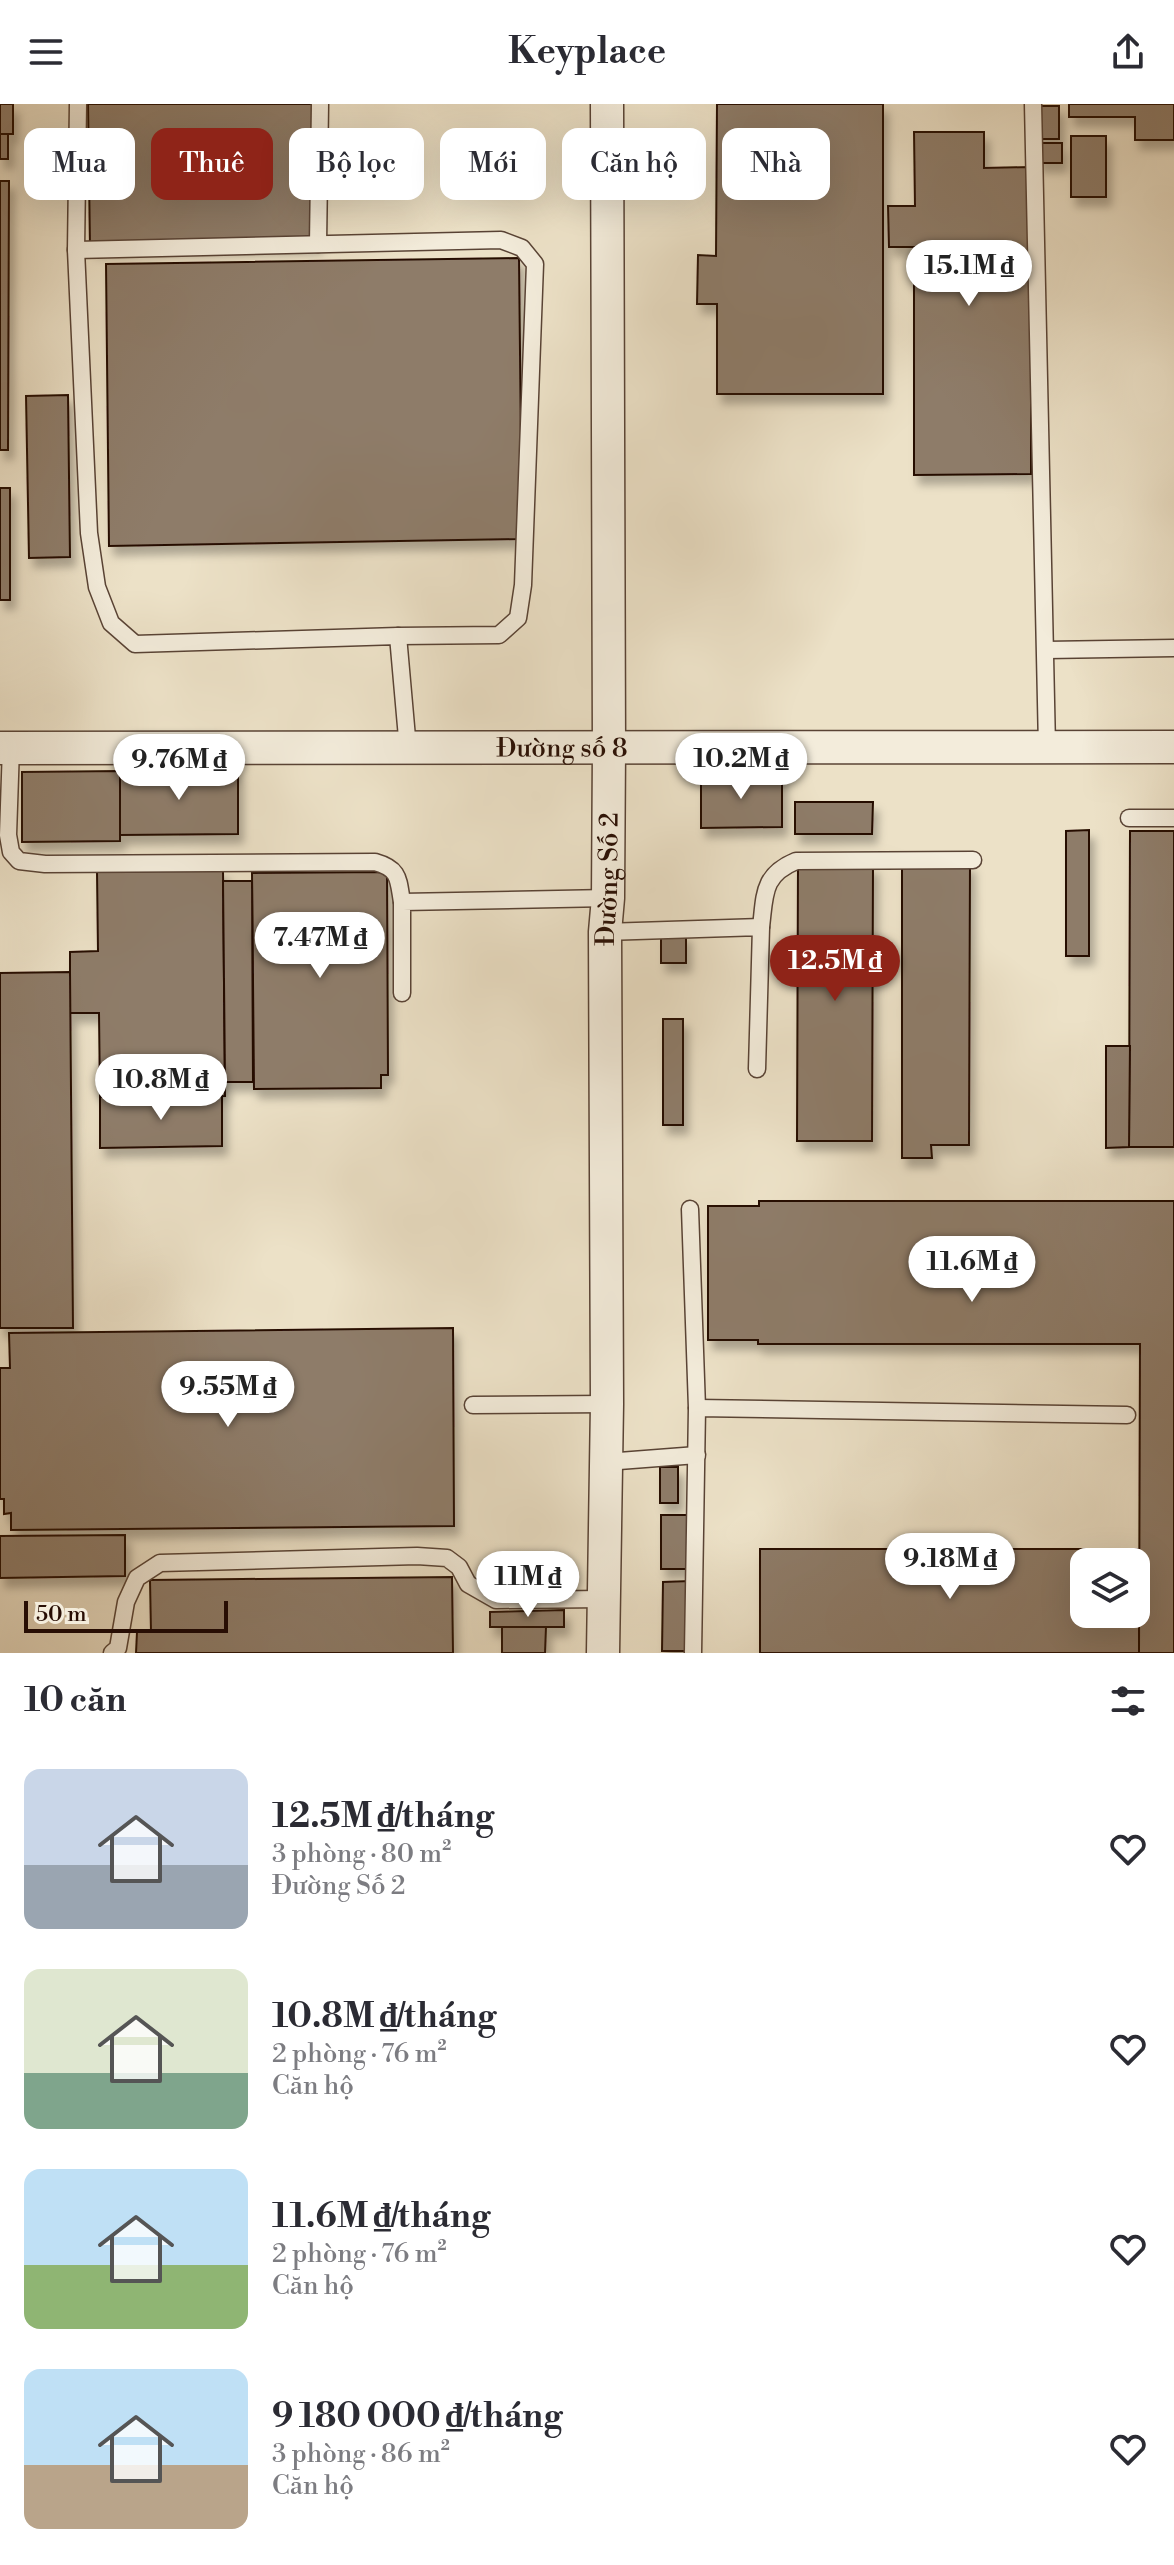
<!DOCTYPE html>
<html lang="vi">
<meta charset="utf-8">
<style>
:root{--surface:#fff;--page:#f2f2f3;--text:#2b2b33;--muted:#7c7c81;--accent:#8f2418}
body{margin:0;font-family:"Libre Bodoni",serif;background:var(--page);color:var(--text);height:100vh;display:flex;flex-direction:column;font-size:30px;white-space:nowrap}
*{box-sizing:border-box;margin:0}
p{font-size:26px;color:var(--muted)}
.icon{flex:none;width:44px;height:44px;fill:none;stroke:currentColor;stroke-width:2;stroke-linecap:round;stroke-linejoin:round}
.map{position:relative;height:1549px;overflow:hidden}
.drawer{display:flex;flex-direction:column;background:var(--surface);flex:1}
.drawer>*{flex:none}
.guide{position:absolute;left:24px;top:24px;width:1126px;height:72px;display:flex;gap:16px}
.fabs{position:absolute;left:1070px;top:1444px;display:grid;gap:16px}
.fabs a{display:grid;place-items:center;width:80px;height:80px;border-radius:16px;background:var(--surface);box-shadow:0 8px 32px #0002;font-size:40px}
.scale{position:absolute;left:24px;bottom:20px;width:204px;box-sizing:border-box;padding-left:8px;border:4px solid #280e04;border-top:0;font-size:22px;line-height:28px;white-space:nowrap;color:#280e04;-webkit-text-stroke:6px #f3ecdb;paint-order:stroke}
.price{position:absolute;translate:-50% -68px;padding:0 18px;border-radius:28px;background:#fff;color:#222;font-size:26px;line-height:52px;filter:drop-shadow(0 2px 4px #0008)}
.price::after{content:'';position:absolute;left:50%;top:48px;width:24px;height:18px;margin-left:-12px;background:inherit;clip-path:polygon(0 0,100% 0,50% 100%)}
.price.active{background:var(--accent);color:#fff}
ul{padding:0;list-style:none}
li{display:flex;align-items:center;gap:24px;height:200px;padding:0 24px}
li span{display:grid;place-items:center;flex:none;width:224px;height:160px;border-radius:16px;color:#555}
li>.icon{margin-inline-start:auto}
span .icon{width:96px;height:96px;fill:#fffc;stroke-width:1}
li b{font-size:34px}
h2{display:flex;justify-content:space-between;align-items:center;height:96px;padding:0 24px;font-size:34px}
.chip{padding:0 28px;border-radius:16px;background:var(--surface);box-shadow:0 8px 32px #0002;font-size:28px;line-height:72px}
.chip.active{background:var(--accent);color:#fff}
header{display:flex;justify-content:space-between;align-items:center;height:104px;padding:0 24px;background:var(--surface);font-size:36px;font-weight:800}
.map>svg:first-child{display:block}
</style>
<header><svg class="icon" aria-label="menu" viewBox="0 0 24 24"><path d="M4 6h16M4 12h16M4 18h16"/></svg>Keyplace<svg class="icon" aria-label="share" viewBox="0 0 24 24"><path d="M12 15V3M7 8l5-5 5 5M5 13v7h14v-7"/></svg></header>
<div class="map">
<svg width="1174" height="1549" viewBox="0 0 1174 1549">
<defs>
<filter id="shadow"><feDropShadow dx="5" dy="9" stdDeviation="4" flood-color="#0004"/></filter>
</defs>
<rect width="100%" height="100%" fill="#ece1c7"/>
<filter id="stains"><feTurbulence type="fractalNoise" baseFrequency=".0025" numOctaves="4"/><feColorMatrix values="0 0 0 0 .2 0 0 0 0 .09 0 0 0 0 .02 0 0 0 .5 -.17"/></filter>
<radialGradient id="worn" r=".72"><stop offset=".6" stop-color="#630" stop-opacity="0"/><stop offset="1" stop-color="#630" stop-opacity=".3"/></radialGradient>
<g fill="#8e7c69" stroke="#280e04" stroke-width="2" fill-rule="evenodd" filter="url(#shadow)">
<rect x="0" y="0" width="13" height="30"/>
<path d="M 88,0 L 315,0 L 317,140 L 90,143 Z"/>
<path d="M 717,0 L 883,0 L 883,290 L 717,290 L 717,200 L 697,200 L 698,151 L 716,152 Z"/>
<path d="M 1069,0 L 1174,0 L 1174,36 L 1135,36 L 1135,13 L 1069,13 Z"/>
<path d="M 1035,2 L 1059,2 L 1059,35 L 1034,35 Z"/>
<path d="M 914,28 L 984,28 L 984,64 L 1031,63 L 1031,370 L 914,371 L 914,143 L 889,143 L 888,102 L 915,102 Z"/>
<rect x="0" y="30" width="8" height="25"/>
<rect x="1071" y="32" width="35" height="61"/>
<path d="M 1035,39 L 1062,39 L 1062,59 L 1036,59 Z"/>
<path d="M 0,77 L 9,77 L 8,346 L 0,346 Z"/>
<path d="M 519,154 L 522,435 L 109,442 L 106,160 Z"/>
<path d="M 68,291 L 70,453 L 29,454 L 26,292 Z"/>
<rect x="0" y="384" width="10" height="112"/>
<path d="M 238,666 L 238,730 L 120,731 L 120,667 Z"/>
<path d="M 120,667 L 120,737 L 22,738 L 22,668 Z"/>
<path d="M 701,670 L 782,670 L 782,723 L 701,724 Z"/>
<path d="M 795,698 L 873,698 L 872,730 L 795,730 Z"/>
<path d="M 1089,726 L 1089,852 L 1066,852 L 1066,727 Z"/>
<path d="M 1130,727 L 1174,727 L 1174,1043 L 1129,1043 Z"/>
<path d="M 970,759 L 969,1041 L 931,1041 L 932,1054 L 902,1054 L 902,760 Z"/>
<path d="M 798,761 L 873,761 L 872,1037 L 797,1037 Z"/>
<path d="M 223,766 L 225,992 L 100,993 L 99,909 L 70,909 L 70,848 L 98,847 L 97,768 Z"/>
<path d="M 387,768 L 388,971 L 381,971 L 381,984 L 254,985 L 252,769 Z"/>
<path d="M 223,777 L 252,777 L 253,978 L 225,978 Z"/>
<rect x="661" y="829" width="25" height="30"/>
<path d="M 70,868 L 73,1224 L 0,1224 L 0,869 Z"/>
<rect x="663" y="915" width="20" height="106"/>
<path d="M 1106,942 L 1130,942 L 1129,1043 L 1106,1044 Z"/>
<path d="M 222,992 L 222,1042 L 100,1044 L 100,993 Z"/>
<path d="M 759,1097 L 1174,1097 L 1174,1549 L 1139,1549 L 1140,1240 L 758,1240 L 758,1236 L 708,1236 L 708,1102 L 759,1102 Z"/>
<path d="M 453,1224 L 454,1422 L 11,1426 L 11,1409 L 4,1410 L 4,1395 L 0,1395 L 0,1264 L 10,1264 L 9,1229 Z"/>
<rect x="660" y="1363" width="18" height="36"/>
<rect x="661" y="1411" width="28" height="54"/>
<path d="M 125,1431 L 125,1472 L 0,1474 L 0,1432 Z"/>
<path d="M 760,1445 L 1139,1445 L 1139,1549 L 760,1549 ZM 1084,1458 L 1136,1458 L 1136,1510 L 1084,1510 Z"/>
<path d="M 452,1473 L 453,1549 L 136,1549 L 137,1528 L 151,1528 L 150,1476 Z"/>
<path d="M 690,1477 L 690,1547 L 662,1547 L 663,1478 Z"/>
<path d="M 564,1506 L 564,1523 L 490,1523 L 490,1508 Z"/>
<path d="M 502,1523 L 546,1523 L 545,1549 L 502,1549 Z"/>
</g>
<g fill="none" stroke-linecap="round" stroke-linejoin="round">
<g stroke="#594335" stroke-width="19">
<g id="service">
<path d="M 78,0 L 76,146 L 89,429 L 97,483 L 111,519 L 135,540 L 398,532 L 408,645"/>
<path d="M 1033,0 L 1047,643"/>
<path d="M 318,140 L 320,0"/>
<path d="M 76,146 L 501,136 L 522,144 L 535,160 L 523,481 L 518,514 L 499,531 L 398,532"/>
<path d="M 1046,546 L 1174,544"/>
<path d="M 11,643 L 8,731 L 11,748 L 19,757 L 45,760 L 375,758 C 400,765 398,775 402,798"/>
<path d="M 1129,714 L 1174,714"/>
<path d="M 761,823 C 765,791 762,771 796,757 L 973,756"/>
<path d="M 605,828 L 761,823 L 757,965"/>
<path d="M 402,889 L 402,798 L 608,794"/>
<path d="M 690,1105 L 697,1304"/>
<path d="M 473,1301 L 607,1300"/>
<path d="M 606,1358 L 697,1351"/>
<path d="M 112,1549 L 118,1544 L 126,1498 L 137,1474 L 160,1459 L 417,1452 L 447,1454 L 459,1463 L 468,1480 L 496,1496 L 604,1495"/>
<path d="M 693,1549 L 697,1304 L 1127,1311"/>
</g>
</g>
<g stroke="#594335" stroke-width="35">
<g id="minor">
<path id="s1" d="M 0,644 L 1174,643"/>
<path id="s2" d="M 603,1549 L 607,1300 L 605,828 L 608,794 L 609,644 L 607,0"/>
</g>
</g>
<use href="#service" stroke="#f3ecdb" stroke-width="16"/>
<use href="#minor" stroke="#f3ecdb" stroke-width="32"/>
</g>
<g text-anchor="middle" stroke-width="7" stroke-linejoin="round" paint-order="stroke">
<g font-size="26" fill="#280e04" stroke="#f3ecdb">
<text dy="9" stroke="none"><textPath href="#s1" startOffset="562">Đường số 8</textPath></text>
<text dy="9" stroke="none"><textPath href="#s2" startOffset="774">Đường Số 2</textPath></text>
</g>
</g>
<rect width="100%" height="100%" filter="url(#stains)"/>
<rect width="100%" height="100%" fill="url(#worn)"/>
</svg>
<div class="fabs">
<a><svg class="icon" aria-label="layers" viewBox="0 0 24 24"><path d="M12 4l9 5-9 5-9-5zM3 14l9 5 9-5"/></svg></a>
</div>
<div class="scale">50 m</div>
<b class="price" style="left:969px;top:204px">15.1M ₫</b>
<b class="price" style="left:741px;top:697px">10.2M ₫</b>
<b class="price" style="left:179px;top:698px">9.76M ₫</b>
<b class="price" style="left:320px;top:876px">7.47M ₫</b>
<b class="price active" style="left:835px;top:899px">12.5M ₫</b>
<b class="price" style="left:161px;top:1018px">10.8M ₫</b>
<b class="price" style="left:972px;top:1200px">11.6M ₫</b>
<b class="price" style="left:228px;top:1325px">9.55M ₫</b>
<b class="price" style="left:950px;top:1497px">9.18M ₫</b>
<b class="price" style="left:528px;top:1515px">11M ₫</b>
<div class="guide">
<a class="chip">Mua</a>
<a class="chip active">Thuê</a>
<a class="chip">Bộ lọc</a>
<a class="chip">Mới</a>
<a class="chip">Căn hộ</a>
<a class="chip">Nhà</a>
</div>
</div>
<section class="drawer">
<h2>10 căn<svg class="icon" aria-label="filters" viewBox="0 0 24 24"><path d="M4 7h16M4 17h16"/><circle cx="9" cy="7" r="2"/><circle cx="15" cy="17" r="2"/></svg></h2>
<ul>
<li><span style="background:linear-gradient(#c9d6e8 60%,#9aa5b1 0)"><svg class="icon" aria-label="home" viewBox="0 0 24 24"><path d="M3 11l9-7 9 7M6 9v11h12V9"/></svg></span><div><b>12.5M ₫/tháng</b><p>3 phòng · 80 m²</p><p>Đường Số 2</p></div><svg class="icon" aria-label="heart" viewBox="0 0 24 24"><path d="M12 20l-8-8c-3-5 5-10 8-4 3-6 11-1 8 4z"/></svg></li>
<li><span style="background:linear-gradient(#dfe7d0 65%,#7fa58c 0)"><svg class="icon" aria-label="home" viewBox="0 0 24 24"><path d="M3 11l9-7 9 7M6 9v11h12V9"/></svg></span><div><b>10.8M ₫/tháng</b><p>2 phòng · 76 m²</p><p>Căn hộ</p></div><svg class="icon" aria-label="heart" viewBox="0 0 24 24"><path d="M12 20l-8-8c-3-5 5-10 8-4 3-6 11-1 8 4z"/></svg></li>
<li><span style="background:linear-gradient(#bfe0f5 60%,#8fb573 0)"><svg class="icon" aria-label="home" viewBox="0 0 24 24"><path d="M3 11l9-7 9 7M6 9v11h12V9"/></svg></span><div><b>11.6M ₫/tháng</b><p>2 phòng · 76 m²</p><p>Căn hộ</p></div><svg class="icon" aria-label="heart" viewBox="0 0 24 24"><path d="M12 20l-8-8c-3-5 5-10 8-4 3-6 11-1 8 4z"/></svg></li>
<li><span style="background:linear-gradient(#bfe0f5 60%,#b9a48a 0)"><svg class="icon" aria-label="home" viewBox="0 0 24 24"><path d="M3 11l9-7 9 7M6 9v11h12V9"/></svg></span><div><b>9 180 000 ₫/tháng</b><p>3 phòng · 86 m²</p><p>Căn hộ</p></div><svg class="icon" aria-label="heart" viewBox="0 0 24 24"><path d="M12 20l-8-8c-3-5 5-10 8-4 3-6 11-1 8 4z"/></svg></li>
</ul>
</section>
